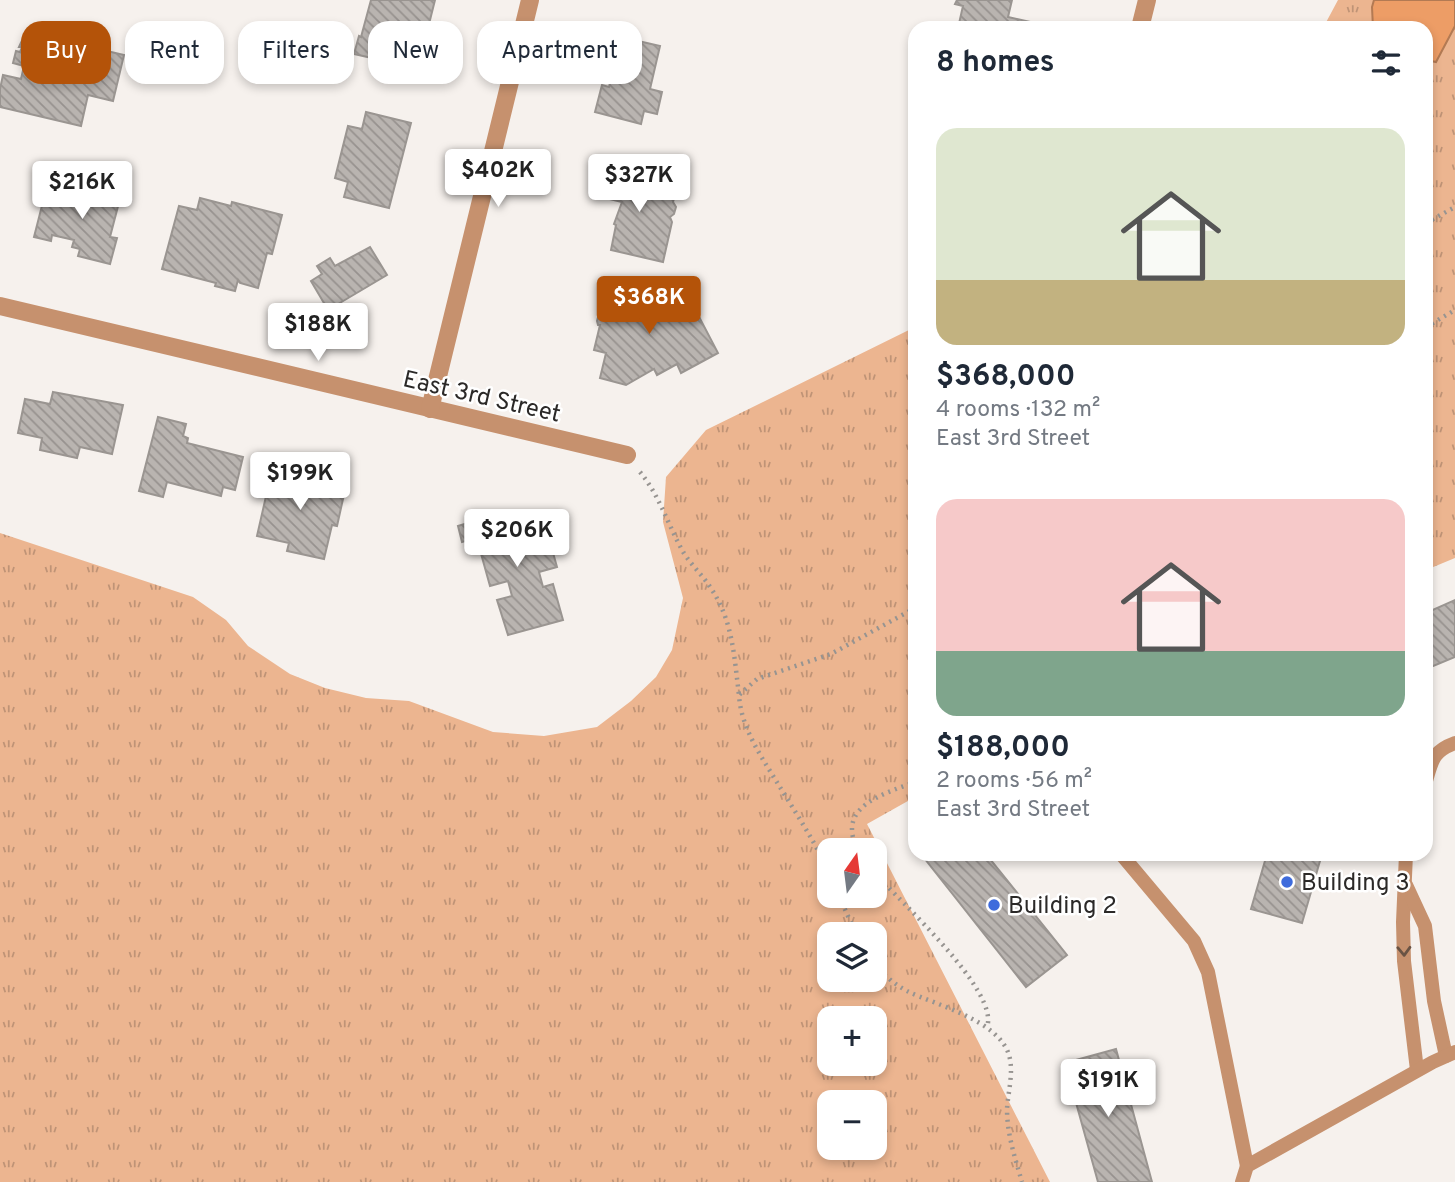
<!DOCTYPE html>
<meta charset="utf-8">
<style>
:root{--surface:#fff;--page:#f2f2f3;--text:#1f2937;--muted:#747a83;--accent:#b45309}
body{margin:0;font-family:Overpass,sans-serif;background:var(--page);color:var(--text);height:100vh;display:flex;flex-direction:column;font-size:26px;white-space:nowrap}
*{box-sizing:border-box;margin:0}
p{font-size:23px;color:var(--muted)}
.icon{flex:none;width:38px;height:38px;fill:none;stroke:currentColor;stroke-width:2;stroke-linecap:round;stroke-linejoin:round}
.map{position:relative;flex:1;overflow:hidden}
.drawer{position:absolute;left:908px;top:21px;width:525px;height:840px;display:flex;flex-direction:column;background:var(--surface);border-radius:21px;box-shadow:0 4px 10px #0003}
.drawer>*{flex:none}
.hud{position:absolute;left:21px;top:21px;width:665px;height:63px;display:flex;gap:14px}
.needle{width:46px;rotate:14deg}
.buttons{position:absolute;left:817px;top:838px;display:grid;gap:14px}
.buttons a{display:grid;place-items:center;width:70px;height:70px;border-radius:14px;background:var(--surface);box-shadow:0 4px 10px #0003;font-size:35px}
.price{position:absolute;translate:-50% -60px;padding:0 16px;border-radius:7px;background:#fff;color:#222;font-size:23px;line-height:46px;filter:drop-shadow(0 2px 4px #0008)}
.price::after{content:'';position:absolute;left:50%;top:42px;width:21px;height:16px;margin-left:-10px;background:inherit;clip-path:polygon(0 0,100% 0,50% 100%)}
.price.current{background:var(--accent);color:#fff}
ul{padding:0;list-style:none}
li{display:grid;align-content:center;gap:14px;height:371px;padding:0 28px}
li span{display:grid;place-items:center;height:217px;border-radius:21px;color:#555}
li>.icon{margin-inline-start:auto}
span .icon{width:126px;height:126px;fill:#fffc;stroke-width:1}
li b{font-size:30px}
h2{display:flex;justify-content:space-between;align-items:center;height:84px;padding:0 28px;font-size:30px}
.pill{padding:0 24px;border-radius:21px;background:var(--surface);box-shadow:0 4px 10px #0003;font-size:24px;line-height:63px}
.pill.current{background:var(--accent);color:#fff}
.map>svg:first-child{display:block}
</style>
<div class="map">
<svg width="1455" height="1182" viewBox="0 0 1455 1182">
<defs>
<pattern id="grass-tufts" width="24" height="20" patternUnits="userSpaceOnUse" patternTransform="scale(1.75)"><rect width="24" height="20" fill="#ecb590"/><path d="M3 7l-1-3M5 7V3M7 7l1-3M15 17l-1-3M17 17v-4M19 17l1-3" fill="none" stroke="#bf9376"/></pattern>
<pattern id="building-back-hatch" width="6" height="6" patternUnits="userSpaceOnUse" patternTransform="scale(1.75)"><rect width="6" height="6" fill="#b9b4b0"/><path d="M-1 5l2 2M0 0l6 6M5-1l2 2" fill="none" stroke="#97928f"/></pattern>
</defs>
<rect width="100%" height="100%" fill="#f6f1ed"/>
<g fill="url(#grass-tufts)" fill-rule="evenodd">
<path d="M 1338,0 L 1374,0 L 1372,7 L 1373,28 L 1323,28 Z"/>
<path d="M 1455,26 L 1455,558 L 1426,570 L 1426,60 L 1436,62 Z"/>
<path d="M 915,327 L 915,797 L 867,824 L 1050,1182 L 0,1182 L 0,533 L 193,597 L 226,620 L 248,646 L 290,674 L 325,688 L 366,698 L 409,701 L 493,732 L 544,736 L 597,727 L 631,701 L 656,677 L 672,650 L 683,598 L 663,522 L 666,477 L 706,430 ZM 830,850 L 875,850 L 875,896 L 830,896 ZM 875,934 L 875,980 L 830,980 L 830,934 ZM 830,1018 L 875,1018 L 875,1064 L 830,1064 ZM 830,1102 L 875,1102 L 875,1148 L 830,1148 Z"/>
</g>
<path fill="#ed9d66" stroke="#b37a53" stroke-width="2" d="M 1374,0 L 1455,0 L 1455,26 L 1436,62 L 1426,60 L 1426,28 L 1373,28 L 1372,7 Z"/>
<g fill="url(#building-back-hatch)" stroke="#9a9591" stroke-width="2">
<path d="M 371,0 L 435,0 L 428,28 L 417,25 L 409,64 L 373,55 L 372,58 L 354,54 L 359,36 L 361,37 Z"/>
<path d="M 957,0 L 1012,0 L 1008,17 L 1035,23 L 1034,28 L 958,28 L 963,6 L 955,4 Z"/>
<path d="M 26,32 L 124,55 L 113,101 L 88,95 L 81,126 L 0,107 L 0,89 L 3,75 L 21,79 L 24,66 L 13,63 L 16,51 L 20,52 L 22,47 L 19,47 Z"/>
<path d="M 621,37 L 660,46 L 650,89 L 662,92 L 657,114 L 644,111 L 641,124 L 595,112 L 602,85 L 609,87 Z"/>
<path d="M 366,112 L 411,123 L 389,208 L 344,197 L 348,182 L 335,178 L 348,126 L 362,129 Z"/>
<path d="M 600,169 L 677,187 L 673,202 L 676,207 L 674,214 L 670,217 L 672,222 L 663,262 L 611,250 L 616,225 L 614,224 L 622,202 L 593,195 Z"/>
<path d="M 86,182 L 122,191 L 110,237 L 117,238 L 110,264 L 78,256 L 80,249 L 72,247 L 74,240 L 52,235 L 51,241 L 34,237 L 46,190 L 82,199 Z"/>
<path d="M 200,198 L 231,206 L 232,202 L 282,215 L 272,254 L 267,253 L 258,288 L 240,283 L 238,280 L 235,291 L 215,286 L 216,283 L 162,269 L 179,206 L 197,210 Z"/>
<path d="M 370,247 L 387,275 L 328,310 L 311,281 L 322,274 L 317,266 L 330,258 L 335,266 Z"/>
<path d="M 612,286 L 694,307 L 718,353 L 681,373 L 677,364 L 657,375 L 654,369 L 626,385 L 600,378 L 606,353 L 594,350 L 600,325 L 598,325 L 597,321 L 603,299 L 605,296 L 609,297 Z"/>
<path d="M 53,392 L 123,405 L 112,454 L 80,447 L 77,458 L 40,450 L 42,438 L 18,433 L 25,399 L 50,404 Z"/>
<path d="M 158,417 L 186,424 L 183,436 L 188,438 L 187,443 L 243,457 L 235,490 L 223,487 L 221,496 L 167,482 L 163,497 L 139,491 Z"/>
<path d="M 274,461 L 302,467 L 299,480 L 345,490 L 337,526 L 332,525 L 324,559 L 287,551 L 289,543 L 257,536 Z"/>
<path d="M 495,512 L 500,528 L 543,517 L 557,567 L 539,572 L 543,587 L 553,584 L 563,620 L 508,635 L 497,600 L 512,596 L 508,581 L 490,586 L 480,550 L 476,551 L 472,539 L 462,542 L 458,526 L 468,523 L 467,520 Z"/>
<path d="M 1455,600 L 1455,657 L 1426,669 L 1426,613 Z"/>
<path d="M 921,854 L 986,854 L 1067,955 L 1026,987 Z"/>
<path d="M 1267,854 L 1322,854 L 1302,923 L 1251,909 Z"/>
<path d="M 1116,1049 L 1152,1182 L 1098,1182 L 1065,1063 Z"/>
</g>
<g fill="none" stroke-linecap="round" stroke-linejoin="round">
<g stroke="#979491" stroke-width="4.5" stroke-dasharray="2 5" stroke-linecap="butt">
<path d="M 1426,223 L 1455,207"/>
<path d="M 1426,327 L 1455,310"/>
<path d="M 640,472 C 659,495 667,522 681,548 C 688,562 701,573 710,587 C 733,620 734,656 739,695"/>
<path d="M 858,850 C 835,807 883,794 915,782"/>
<path d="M 875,873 C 899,901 1000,991 987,1027"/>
<path d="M 830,874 C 815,842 796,813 778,784 C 761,756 741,728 739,695 L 757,679 L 831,654 L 915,608"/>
<path d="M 839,896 L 856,934"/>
<path d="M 875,964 C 884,975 894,984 907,991 C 938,1006 998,1020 1009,1055 C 1014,1072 1008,1092 1007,1109 C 1007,1134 1015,1158 1022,1182"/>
</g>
<g stroke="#c6916e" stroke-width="14">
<path d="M 1426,781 C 1432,760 1433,751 1455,743"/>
<path d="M 1121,854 L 1194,941 L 1208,972 L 1247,1166"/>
<path d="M 1406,854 L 1403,922 L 1404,961 L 1417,1070"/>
<path d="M 1406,885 L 1425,926 L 1434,1001 L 1446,1056"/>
<path d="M 1242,1182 L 1247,1166 L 1433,1062 L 1455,1052"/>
</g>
<g stroke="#c6916e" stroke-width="18">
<path d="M 1140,28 L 1147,0"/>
<path d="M 0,306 L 627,455"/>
<path d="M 430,409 L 530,0"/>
</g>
</g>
<defs><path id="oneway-chevron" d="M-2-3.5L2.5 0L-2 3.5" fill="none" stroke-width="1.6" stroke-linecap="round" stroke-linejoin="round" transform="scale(1.75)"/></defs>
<use stroke="#695344" href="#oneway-chevron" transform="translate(1404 951) rotate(88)"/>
<g fill="#3e6bdc" stroke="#fff" stroke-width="2.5">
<circle cx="1287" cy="882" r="7"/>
<circle cx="994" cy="905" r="7"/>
</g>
<g text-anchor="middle" stroke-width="5" stroke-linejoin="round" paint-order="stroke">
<g font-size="24" fill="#2b2928" stroke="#fff">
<text transform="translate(482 396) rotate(13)" y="8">East 3rd Street</text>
</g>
<g font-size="24" fill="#2b2928" stroke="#fff" text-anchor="start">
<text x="1301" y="890">Building 3</text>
<text x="1008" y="913">Building 2</text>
</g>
</g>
</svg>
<div class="buttons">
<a><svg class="needle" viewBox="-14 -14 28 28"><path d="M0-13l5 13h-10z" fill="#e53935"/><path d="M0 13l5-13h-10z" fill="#747a83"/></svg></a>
<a><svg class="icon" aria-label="layers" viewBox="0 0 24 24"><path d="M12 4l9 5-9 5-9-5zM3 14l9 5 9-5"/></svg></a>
<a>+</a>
<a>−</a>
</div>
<b class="price" style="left:498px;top:209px">$402K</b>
<b class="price" style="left:639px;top:214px">$327K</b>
<b class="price" style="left:82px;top:221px">$216K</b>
<b class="price current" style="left:649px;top:336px">$368K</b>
<b class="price" style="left:318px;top:363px">$188K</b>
<b class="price" style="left:300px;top:512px">$199K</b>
<b class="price" style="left:517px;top:569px">$206K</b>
<b class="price" style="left:1108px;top:1119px">$191K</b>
<div class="hud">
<a class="pill current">Buy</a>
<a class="pill">Rent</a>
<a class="pill">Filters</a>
<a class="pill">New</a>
<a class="pill">Apartment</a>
</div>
<section class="drawer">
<h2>8 homes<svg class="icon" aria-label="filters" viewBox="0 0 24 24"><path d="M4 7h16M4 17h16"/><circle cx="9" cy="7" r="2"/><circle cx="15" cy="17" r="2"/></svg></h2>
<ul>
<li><span style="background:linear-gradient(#dfe7d0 70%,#c2b280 0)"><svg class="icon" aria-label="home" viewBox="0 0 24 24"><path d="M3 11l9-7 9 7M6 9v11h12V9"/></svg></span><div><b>$368,000</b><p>4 rooms · 132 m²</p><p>East 3rd Street</p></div></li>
<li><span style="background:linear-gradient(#f6c9c9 70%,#7fa58c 0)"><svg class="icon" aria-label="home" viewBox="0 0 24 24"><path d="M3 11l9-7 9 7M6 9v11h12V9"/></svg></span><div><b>$188,000</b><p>2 rooms · 56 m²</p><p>East 3rd Street</p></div></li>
</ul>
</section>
</div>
